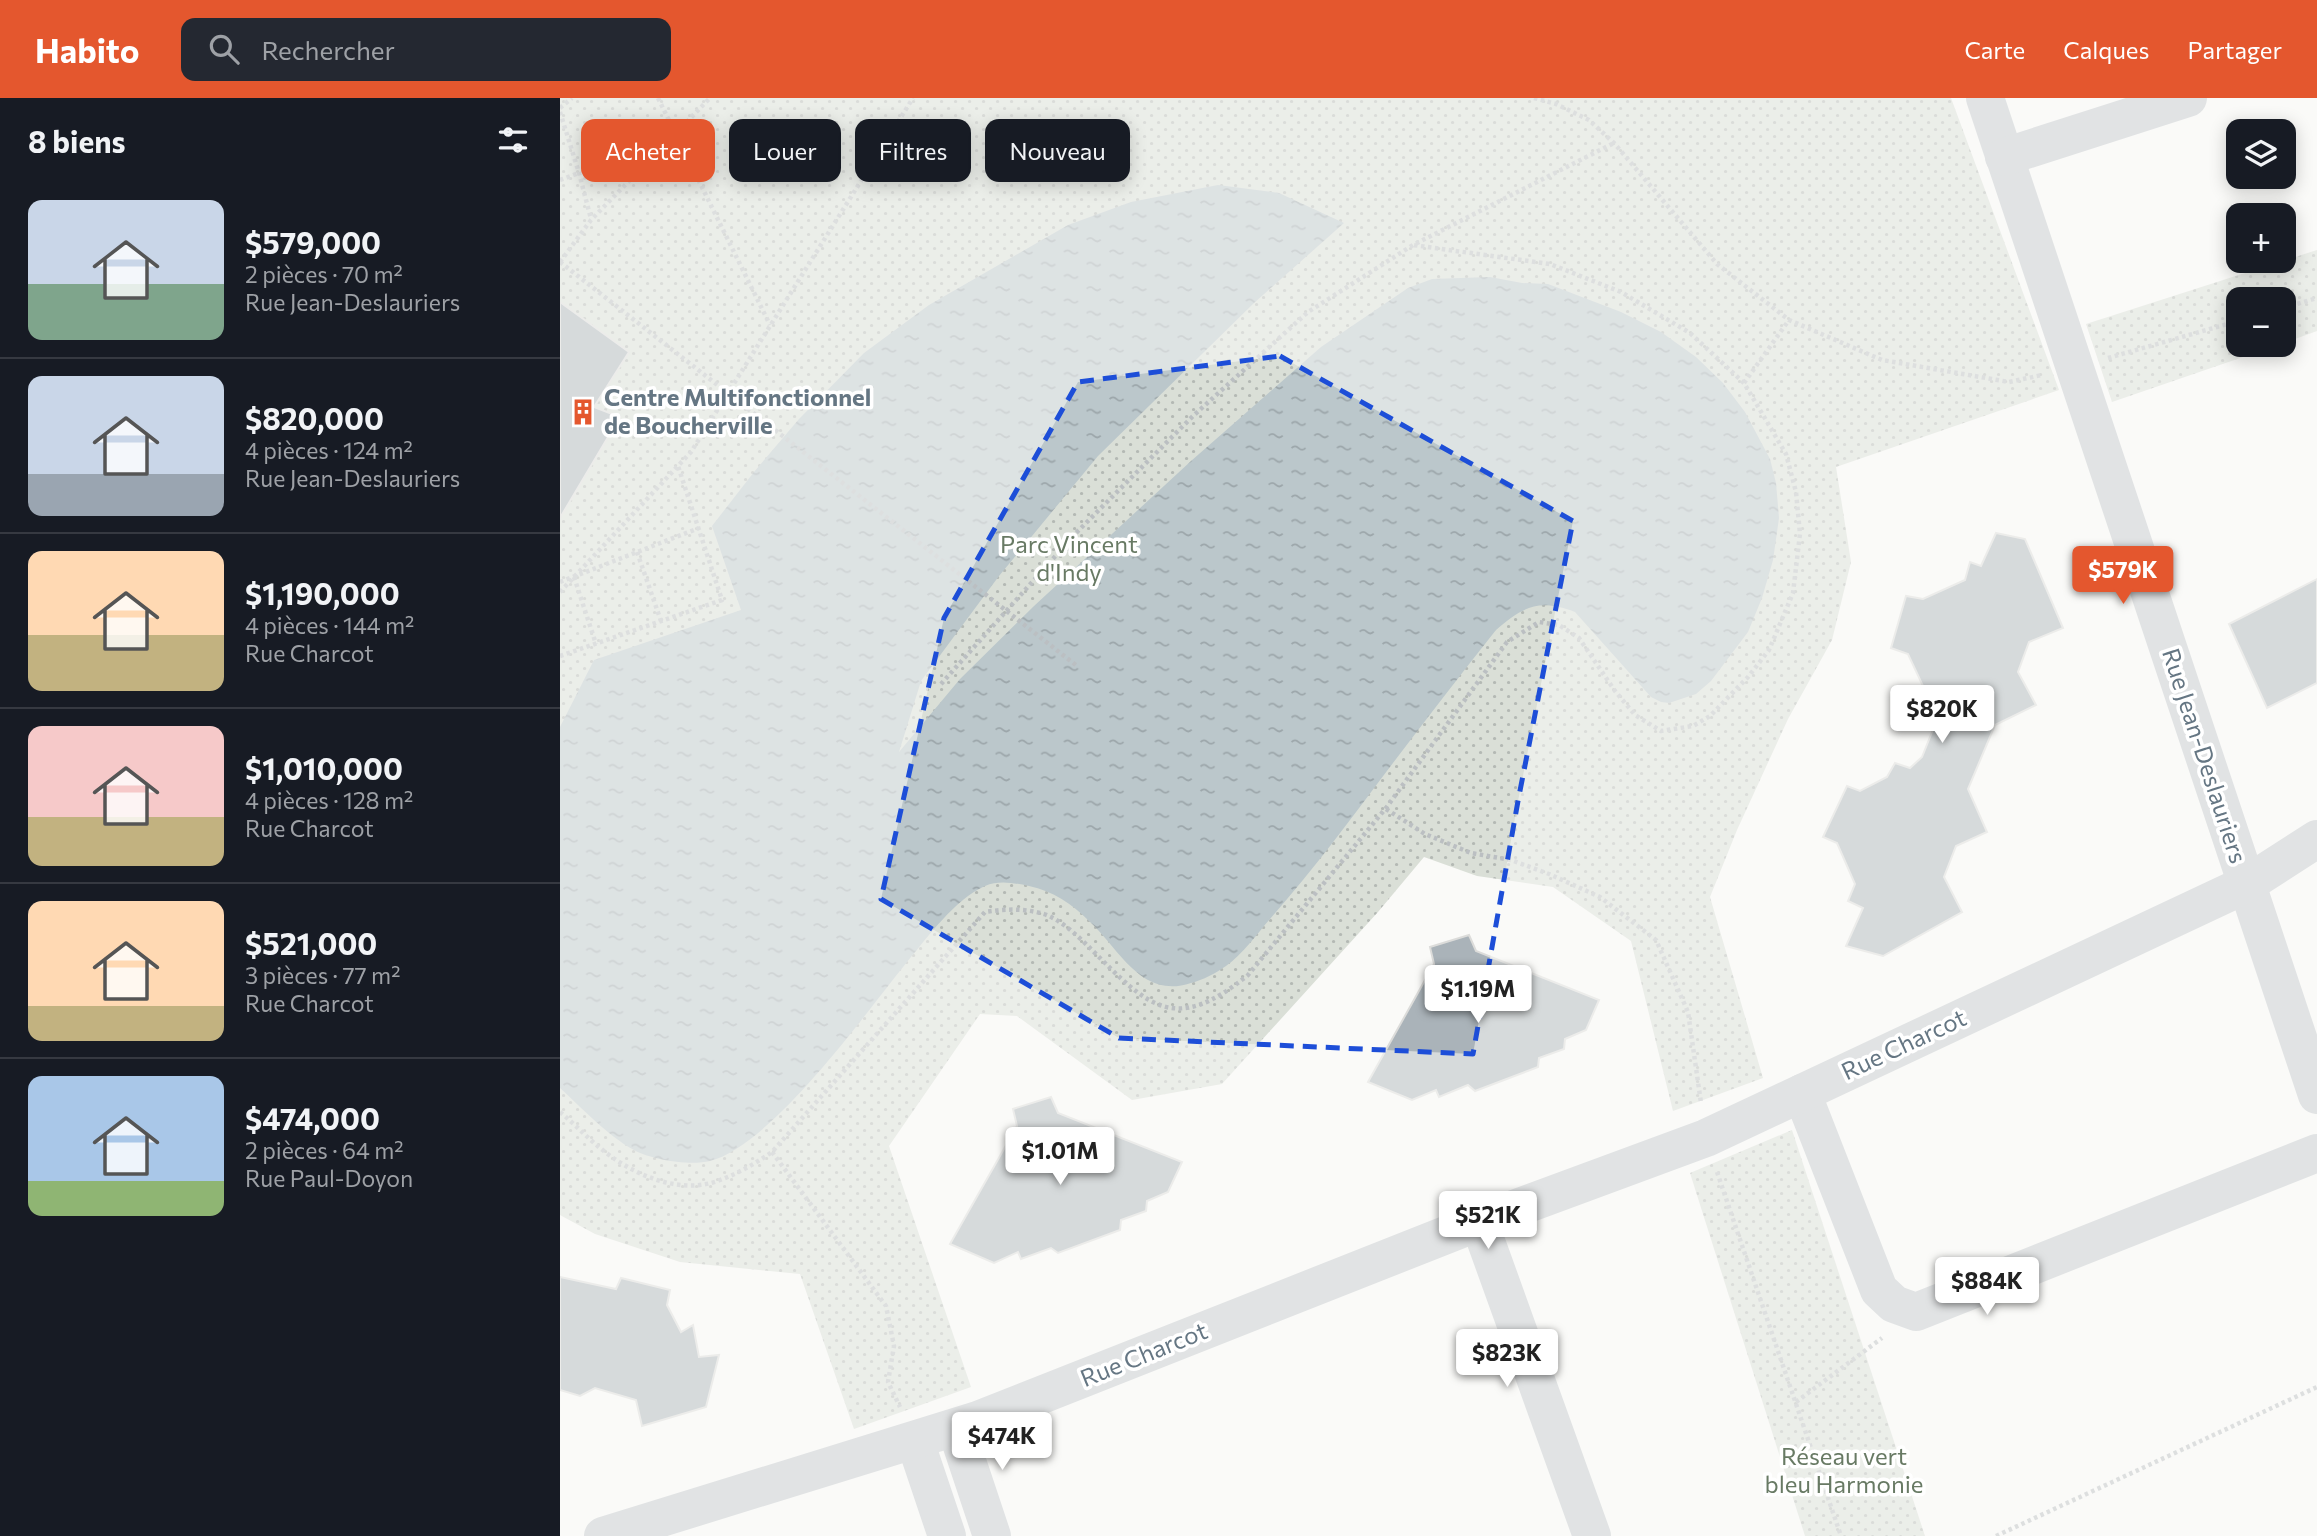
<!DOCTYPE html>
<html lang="fr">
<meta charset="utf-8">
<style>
:root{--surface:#171b24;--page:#242831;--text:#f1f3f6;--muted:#9ea1a6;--line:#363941;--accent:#e4572e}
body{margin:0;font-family:Commissioner,sans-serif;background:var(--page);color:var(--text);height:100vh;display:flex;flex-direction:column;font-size:26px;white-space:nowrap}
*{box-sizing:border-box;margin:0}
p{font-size:23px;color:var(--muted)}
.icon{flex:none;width:38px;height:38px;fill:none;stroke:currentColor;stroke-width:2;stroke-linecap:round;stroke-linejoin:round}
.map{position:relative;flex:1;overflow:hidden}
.details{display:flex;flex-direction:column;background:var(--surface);width:560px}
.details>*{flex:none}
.hud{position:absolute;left:21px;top:21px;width:665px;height:63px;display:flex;gap:14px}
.tools{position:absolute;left:1666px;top:21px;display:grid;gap:14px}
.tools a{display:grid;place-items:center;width:70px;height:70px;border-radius:14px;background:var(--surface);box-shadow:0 4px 18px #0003;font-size:35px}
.price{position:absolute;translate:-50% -60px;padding:0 16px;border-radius:7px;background:#fff;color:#222;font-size:23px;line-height:46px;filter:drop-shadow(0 2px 4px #0008)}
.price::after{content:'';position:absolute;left:50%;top:42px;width:21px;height:16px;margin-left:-10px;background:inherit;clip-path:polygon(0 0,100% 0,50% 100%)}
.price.on{background:var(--accent);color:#fff}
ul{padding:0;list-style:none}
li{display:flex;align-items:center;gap:21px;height:175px;padding:0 28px}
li+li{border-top:2px solid var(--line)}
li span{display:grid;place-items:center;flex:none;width:196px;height:140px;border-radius:14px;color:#555}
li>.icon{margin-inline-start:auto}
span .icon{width:84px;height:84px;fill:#fffc;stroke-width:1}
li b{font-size:30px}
h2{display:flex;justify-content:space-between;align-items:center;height:84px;padding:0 28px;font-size:30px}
.chip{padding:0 24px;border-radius:14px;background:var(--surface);box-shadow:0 4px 18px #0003;font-size:24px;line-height:63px}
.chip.on{background:var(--accent);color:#fff}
header{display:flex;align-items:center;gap:42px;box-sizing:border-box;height:98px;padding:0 35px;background:var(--accent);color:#fff}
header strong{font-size:33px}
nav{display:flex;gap:38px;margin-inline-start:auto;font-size:24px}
.search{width:490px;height:63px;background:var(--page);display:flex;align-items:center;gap:18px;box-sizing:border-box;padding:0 24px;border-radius:14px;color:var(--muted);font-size:26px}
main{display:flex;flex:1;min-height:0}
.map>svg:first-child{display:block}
</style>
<header>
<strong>Habito</strong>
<div class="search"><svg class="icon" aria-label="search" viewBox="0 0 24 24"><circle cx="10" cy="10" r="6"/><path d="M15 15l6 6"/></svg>Rechercher</div>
<nav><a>Carte</a><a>Calques</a><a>Partager</a></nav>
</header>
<main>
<section class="details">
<h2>8 biens<svg class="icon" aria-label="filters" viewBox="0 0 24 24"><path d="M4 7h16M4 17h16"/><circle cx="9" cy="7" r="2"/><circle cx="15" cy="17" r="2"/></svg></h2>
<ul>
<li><span style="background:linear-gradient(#c9d6e8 60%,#7fa58c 0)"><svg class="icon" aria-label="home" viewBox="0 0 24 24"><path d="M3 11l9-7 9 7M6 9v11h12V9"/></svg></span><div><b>$579,000</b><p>2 pièces · 70 m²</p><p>Rue Jean-Deslauriers</p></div></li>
<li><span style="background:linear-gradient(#c9d6e8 70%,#9aa5b1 0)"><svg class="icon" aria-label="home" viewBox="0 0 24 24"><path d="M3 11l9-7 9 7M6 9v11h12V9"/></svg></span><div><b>$820,000</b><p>4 pièces · 124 m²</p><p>Rue Jean-Deslauriers</p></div></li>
<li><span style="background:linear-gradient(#ffd9b3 60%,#c2b280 0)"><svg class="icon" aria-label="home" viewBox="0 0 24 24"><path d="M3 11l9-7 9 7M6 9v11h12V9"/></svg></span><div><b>$1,190,000</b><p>4 pièces · 144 m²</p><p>Rue Charcot</p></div></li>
<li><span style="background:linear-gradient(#f6c9c9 65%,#c2b280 0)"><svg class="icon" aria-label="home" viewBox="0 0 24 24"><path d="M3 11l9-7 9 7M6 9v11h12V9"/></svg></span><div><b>$1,010,000</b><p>4 pièces · 128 m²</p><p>Rue Charcot</p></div></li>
<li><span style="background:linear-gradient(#ffd9b3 75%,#c2b280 0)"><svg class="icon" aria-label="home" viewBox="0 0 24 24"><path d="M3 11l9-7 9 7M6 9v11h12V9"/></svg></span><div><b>$521,000</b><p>3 pièces · 77 m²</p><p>Rue Charcot</p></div></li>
<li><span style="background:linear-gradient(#a9c7e8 75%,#8fb573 0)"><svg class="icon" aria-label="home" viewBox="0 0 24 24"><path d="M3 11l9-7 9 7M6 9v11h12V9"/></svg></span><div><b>$474,000</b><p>2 pièces · 64 m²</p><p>Rue Paul-Doyon</p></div></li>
</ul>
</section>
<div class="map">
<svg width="1757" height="1438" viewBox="0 0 1757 1438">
<defs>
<pattern id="green-dots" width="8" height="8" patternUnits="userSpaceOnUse" patternTransform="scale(1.75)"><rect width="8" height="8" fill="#dadfd7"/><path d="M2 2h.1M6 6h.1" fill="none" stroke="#b4b9b4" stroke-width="1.8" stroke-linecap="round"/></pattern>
<pattern id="water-ripples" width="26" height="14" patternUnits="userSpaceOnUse" patternTransform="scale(1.75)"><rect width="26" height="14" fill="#bbc7cb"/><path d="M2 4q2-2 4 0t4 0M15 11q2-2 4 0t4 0" fill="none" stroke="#9ca6aa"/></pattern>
</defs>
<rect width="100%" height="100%" fill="#fafaf8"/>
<g fill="url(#green-dots)">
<path d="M 0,0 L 1391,0 L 1499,292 L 1276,369 L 1291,464 L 1272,542 L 1228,621 L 1177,732 L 1150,799 L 1203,980 L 1113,1013 L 1071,843 L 993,789 L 917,778 L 864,759 L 818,814 L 662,986 L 572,1002 L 457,918 L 420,916 L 329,1048 L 411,1289 L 294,1331 L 240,1176 L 120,1164 L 35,1136 L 0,1117 Z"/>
<path d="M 1757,152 L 1757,233 L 1724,245 L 1724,201 L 1678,201 L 1678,247 L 1718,247 L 1552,304 L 1526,226 Z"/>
<path d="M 1232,1032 L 1365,1438 L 1245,1438 L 1130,1075 Z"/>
</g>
<path fill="url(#water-ripples)" d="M 658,87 L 719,95 L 784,125 L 694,205 L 538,358 L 439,478 L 361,583 L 339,654 L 400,581 L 474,508 L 631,363 L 761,249 L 848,190 L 872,181 L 930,179 L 962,185 L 988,186 L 1061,214 L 1101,234 L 1136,259 L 1163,285 L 1185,314 L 1210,361 L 1216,385 L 1219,420 L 1213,462 L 1202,500 L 1188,534 L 1151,583 L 1136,596 L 1109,605 L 1101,604 L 1091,599 L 1015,514 C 978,500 963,509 936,532 C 901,576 867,620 833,665 C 793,718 754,771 710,821 C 696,837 683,856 666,868 C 656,875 643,882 631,885 C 581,902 559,850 529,823 C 512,806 493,793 469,788 C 454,785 439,782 425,788 C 395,801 367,840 347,864 C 304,917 213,1046 150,1063 C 130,1068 92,1062 74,1052 C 48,1038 22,1010 0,990 L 0,629 L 34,562 L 181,512 L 152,428 L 194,374 L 239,321 L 304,255 L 369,207 L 508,127 L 571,104 Z"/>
<g fill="#aab3b9" stroke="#dcdcda" stroke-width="2">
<path d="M 0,204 L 69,254 L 34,309 L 60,319 L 0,420 Z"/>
<path d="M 1436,435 L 1465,441 L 1503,530 L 1469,544 L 1458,574 L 1476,607 L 1435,627 L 1408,691 L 1427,734 L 1396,748 L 1384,779 L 1402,814 L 1323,858 L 1286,848 L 1303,810 L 1288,803 L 1295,786 L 1277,745 L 1263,739 L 1287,688 L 1300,693 L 1327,679 L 1335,665 L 1350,670 L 1362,659 L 1378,619 L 1374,605 L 1358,600 L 1363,588 L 1348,556 L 1331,550 L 1346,498 L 1363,501 L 1405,482 L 1410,464 L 1421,468 Z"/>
<path d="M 1757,481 L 1757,585 L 1707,610 L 1669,526 Z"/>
<path d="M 909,837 L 916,853 L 1039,902 L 1026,932 L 1005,941 L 1004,951 L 979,960 L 978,969 L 915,993 L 908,987 L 879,999 L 876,992 L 852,1002 L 808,984 L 874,866 L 870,849 Z"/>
<path d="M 491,999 L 498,1015 L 622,1064 L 608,1094 L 587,1103 L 586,1113 L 561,1122 L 560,1132 L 498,1155 L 491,1150 L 461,1161 L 458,1154 L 434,1165 L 390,1146 L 457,1028 L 453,1011 Z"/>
<path d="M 0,1179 L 56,1191 L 61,1180 L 110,1192 L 107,1207 L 121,1234 L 133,1227 L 139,1259 L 159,1257 L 146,1309 L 82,1328 L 76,1302 L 35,1290 L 20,1298 L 0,1292 Z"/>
</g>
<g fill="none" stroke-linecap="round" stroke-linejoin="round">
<g stroke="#bbbfc2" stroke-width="4.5" stroke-dasharray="3.5 3.5" stroke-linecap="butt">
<path d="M 98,0 L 210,227"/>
<path d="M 974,0 L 996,6 L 1029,22 L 1054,45 L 1157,166 L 1229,222 L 1322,262 L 1449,284 L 1482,277"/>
<path d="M 0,10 L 12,0"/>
<path d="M 0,14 L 19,75 L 31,121"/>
<path d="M 0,82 L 19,75"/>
<path d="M 0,164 L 517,568"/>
<path d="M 0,164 L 31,122 L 150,0"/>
<path d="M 1724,210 L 1757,200"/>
<path d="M 1548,260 L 1678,223"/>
<path d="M 1184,285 L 1229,222"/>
<path d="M 77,454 L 101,523"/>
<path d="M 14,479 L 36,546"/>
<path d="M 0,484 L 139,430"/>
<path d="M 0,494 L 131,354 L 353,0"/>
<path d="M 0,558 L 162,502 L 118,368"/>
<path d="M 381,586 L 516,435 L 633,318 L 748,214 L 853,147 L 1054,45"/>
<path d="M 826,711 L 865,736 L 911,755 L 951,762 L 989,776 L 1040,799 L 1096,842 L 1128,914 L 1141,1005"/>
<path d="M 0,1014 C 17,1028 31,1044 49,1057 C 79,1079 123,1097 160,1082 C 179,1075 196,1065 212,1054 L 425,814 C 445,811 464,810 484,816 C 501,822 518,838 531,851 C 589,909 614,937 688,877 L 826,710 L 947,544 L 979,524 L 999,527 L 1019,540 L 1055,593 L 1075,617 L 1101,633 L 1133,628 L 1150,618 L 1188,579 L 1209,552 L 1233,495 L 1240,436 L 1236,394 L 1226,356 L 1184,285 L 1130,235 L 1061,194 L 990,166 L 853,147"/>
<path d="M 212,1054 L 326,1208 L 334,1248 L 328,1284 L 340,1309"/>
<path d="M 1157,1074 L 1281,1438"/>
<path d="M 1236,1304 L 1322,1240"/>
<path d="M 1436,1438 L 1757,1289"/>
</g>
<g stroke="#c3c8cc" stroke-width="38">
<path d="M 1425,0 L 1757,997"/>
<path d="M 1444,59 L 1628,0"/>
<path d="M 1242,995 L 1319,1192 L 1334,1206 L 1356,1214 L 1757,1055"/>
<path d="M 919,1124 L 1032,1438"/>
<path d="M 396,1330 L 432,1438"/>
<path d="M 355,1343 L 387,1438"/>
<path d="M 43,1438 L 418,1322 L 919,1124 L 1146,1040 L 1687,786 L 1757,741"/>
</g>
</g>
<path d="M0 0H1757V1438H0ZM 720,258 L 1013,423 L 958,703 L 913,956 L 559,940 L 321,801 L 384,520 L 518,284 Z" fill="#fafaf8" fill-opacity=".55" fill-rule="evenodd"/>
<path fill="none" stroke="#1d4ed8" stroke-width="5" stroke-dasharray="14 9" stroke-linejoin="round" d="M 720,258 L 1013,423 L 958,703 L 913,956 L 559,940 L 321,801 L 384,520 L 518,284 Z"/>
<defs>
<g id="building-bare" transform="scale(2.1)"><path d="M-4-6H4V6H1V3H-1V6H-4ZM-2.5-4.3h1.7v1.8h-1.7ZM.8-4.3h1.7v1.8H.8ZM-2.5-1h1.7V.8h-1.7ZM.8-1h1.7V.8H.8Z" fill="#e4572e" stroke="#fff" stroke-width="2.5" paint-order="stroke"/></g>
</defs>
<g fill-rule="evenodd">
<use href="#building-bare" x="23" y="314"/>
</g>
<g text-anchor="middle" stroke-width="7" stroke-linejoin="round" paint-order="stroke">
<g font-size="24" font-weight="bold" fill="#657683" stroke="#fff" text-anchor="start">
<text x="44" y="308">Centre Multifonctionnel<tspan x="44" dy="28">de Boucherville</tspan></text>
</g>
<g font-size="24" fill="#687a64" stroke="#fff">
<text x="509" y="455">Parc Vincent<tspan x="509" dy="28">d'Indy</tspan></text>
<text x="1284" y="1367">Réseau vert<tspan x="1284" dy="28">bleu Harmonie</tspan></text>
</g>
<g font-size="24" fill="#657683" stroke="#fff">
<text transform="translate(1644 658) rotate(72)" y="8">Rue Jean-Deslauriers</text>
<text transform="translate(1344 947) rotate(-25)" y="8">Rue Charcot</text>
<text transform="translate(584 1257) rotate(-22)" y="8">Rue Charcot</text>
</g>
</g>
</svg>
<div class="tools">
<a><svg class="icon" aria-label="layers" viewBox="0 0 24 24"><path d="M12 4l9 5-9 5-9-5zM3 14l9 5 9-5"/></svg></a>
<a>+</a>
<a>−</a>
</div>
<b class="price on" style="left:1563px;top:508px">$579K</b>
<b class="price" style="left:1382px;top:647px">$820K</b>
<b class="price" style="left:918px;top:927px">$1.19M</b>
<b class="price" style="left:500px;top:1089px">$1.01M</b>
<b class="price" style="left:928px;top:1153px">$521K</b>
<b class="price" style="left:1427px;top:1219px">$884K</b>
<b class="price" style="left:947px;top:1291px">$823K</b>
<b class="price" style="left:442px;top:1374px">$474K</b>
<div class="hud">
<a class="chip on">Acheter</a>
<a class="chip">Louer</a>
<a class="chip">Filtres</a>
<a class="chip">Nouveau</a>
</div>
</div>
</main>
